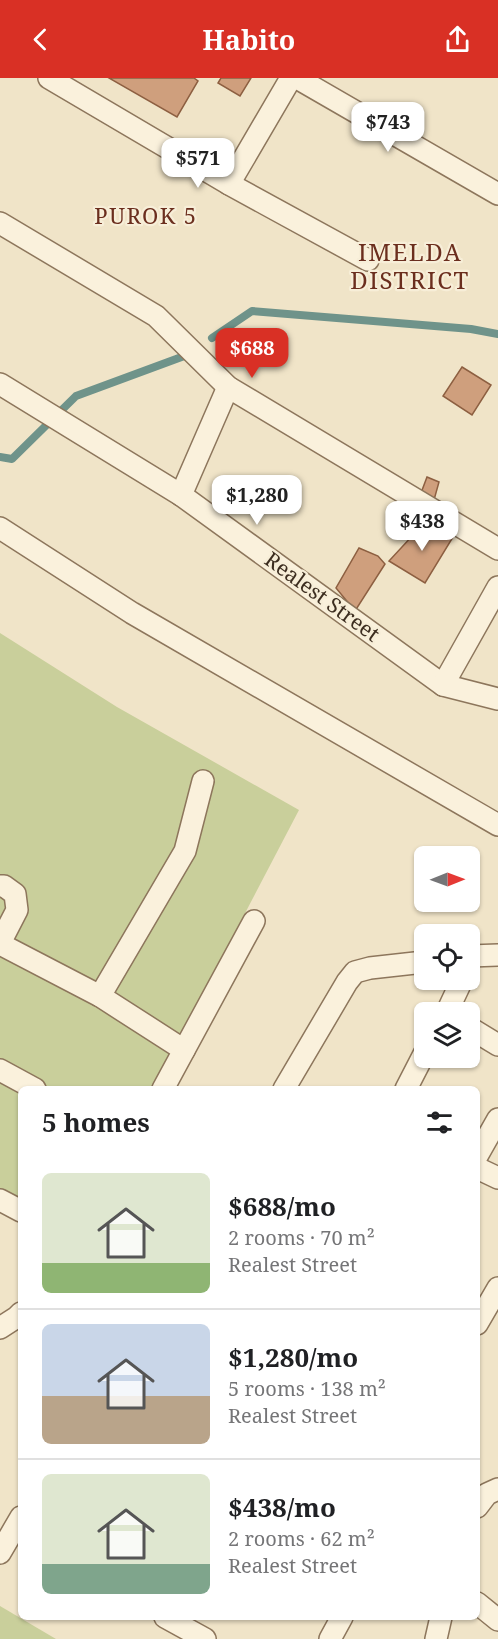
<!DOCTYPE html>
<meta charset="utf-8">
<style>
:root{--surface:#fff;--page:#f2f2f2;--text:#202124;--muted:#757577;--line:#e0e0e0;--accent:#d93025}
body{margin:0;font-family:"Noto Serif",serif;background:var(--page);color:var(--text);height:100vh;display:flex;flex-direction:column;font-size:22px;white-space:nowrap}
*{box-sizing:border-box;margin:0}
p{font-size:20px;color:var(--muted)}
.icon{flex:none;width:33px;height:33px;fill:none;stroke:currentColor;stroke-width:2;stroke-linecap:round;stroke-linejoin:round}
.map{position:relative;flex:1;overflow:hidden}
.side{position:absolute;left:18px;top:1008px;width:462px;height:534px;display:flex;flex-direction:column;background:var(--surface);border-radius:9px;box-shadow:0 2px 4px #0004}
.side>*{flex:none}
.needle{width:39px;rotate:89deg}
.controls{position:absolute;left:414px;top:768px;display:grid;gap:12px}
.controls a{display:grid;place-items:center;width:66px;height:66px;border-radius:9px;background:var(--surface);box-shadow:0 2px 4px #0004;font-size:30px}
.price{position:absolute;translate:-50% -51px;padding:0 14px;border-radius:12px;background:#fff;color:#222;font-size:20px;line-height:39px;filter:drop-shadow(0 2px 3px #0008)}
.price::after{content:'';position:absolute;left:50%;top:36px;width:18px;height:14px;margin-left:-9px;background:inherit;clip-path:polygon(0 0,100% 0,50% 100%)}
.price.current{background:var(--accent);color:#fff}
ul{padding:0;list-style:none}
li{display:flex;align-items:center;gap:18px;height:150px;padding:0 24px}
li+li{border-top:2px solid var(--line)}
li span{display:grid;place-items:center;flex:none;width:168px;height:120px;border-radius:9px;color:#555}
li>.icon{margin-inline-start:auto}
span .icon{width:72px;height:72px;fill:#fffc;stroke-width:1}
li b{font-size:26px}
h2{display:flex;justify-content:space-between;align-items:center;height:72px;padding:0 24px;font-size:26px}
header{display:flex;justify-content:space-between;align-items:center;height:78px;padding:0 24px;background:var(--accent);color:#fff;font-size:27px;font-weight:700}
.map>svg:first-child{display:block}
</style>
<header><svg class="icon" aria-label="back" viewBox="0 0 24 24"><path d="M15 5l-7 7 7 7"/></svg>Habito<svg class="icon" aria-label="share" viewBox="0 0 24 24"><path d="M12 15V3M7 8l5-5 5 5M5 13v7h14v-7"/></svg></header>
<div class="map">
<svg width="498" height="1561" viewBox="0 0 498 1561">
<rect width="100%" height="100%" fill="#f0e4c8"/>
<g fill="#c9cf9b">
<path d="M 0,555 L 117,629 L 299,732 L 153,1011 L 21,1011 L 21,1123 L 0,1113 Z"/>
<path d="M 0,1528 L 56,1561 L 0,1561 Z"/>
</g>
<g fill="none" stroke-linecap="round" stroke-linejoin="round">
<g stroke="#6f938a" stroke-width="8">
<path d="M 212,260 L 252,233 L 471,251 L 498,256"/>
<path d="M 0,379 L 12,381 L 76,318 L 187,277"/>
</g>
</g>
<g fill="#cf9f7d" stroke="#8d5f41" stroke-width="1.5">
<path d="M 109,0 L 194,0 L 198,3 L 177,39 Z"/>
<path d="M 221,0 L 251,0 L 240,18 L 218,5 Z"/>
<path d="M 462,289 L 491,307 L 472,337 L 443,318 Z"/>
<path d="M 427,399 L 439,404 L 434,422 L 421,415 Z"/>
<path d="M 426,443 L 453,459 L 425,505 L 389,483 Z"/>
<path d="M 359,470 L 378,478 L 385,486 L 355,533 L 336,510 Z"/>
</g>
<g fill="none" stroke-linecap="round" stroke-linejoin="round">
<g stroke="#8d765c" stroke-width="24">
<g id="minor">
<path d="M 49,0 L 229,106 L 368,182"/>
<path d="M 297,0 L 498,116"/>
<path d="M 229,106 L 291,0"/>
<path d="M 0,145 L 156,238 L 228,309 L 498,471"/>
<path d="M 0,306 L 181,417 L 443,607 L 498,621"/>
<path d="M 181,417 L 228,309"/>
<path d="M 0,450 L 132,535 L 498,747"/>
<path d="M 443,607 L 498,509"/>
<path d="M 0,808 L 4,808 L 15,816 L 17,832 L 0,865"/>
<path d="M 0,866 L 100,918 L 184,972"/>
<path d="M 470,878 L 498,877"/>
<path d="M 100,918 L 185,773 L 203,703"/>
<path d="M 447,934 L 462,902"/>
<path d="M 470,950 L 498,967"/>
<path d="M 0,992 L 35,1011"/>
<path d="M 163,1011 L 254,843"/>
<path d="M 284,1011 L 347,904 L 355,894 L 370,890 L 424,884"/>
<path d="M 406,1011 L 424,976"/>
<path d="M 477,1078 L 498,1041"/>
<path d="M 477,1090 L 498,1100"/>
<path d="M 0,1122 L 21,1133"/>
<path d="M 477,1246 L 498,1210"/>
<path d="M 0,1250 L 17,1239 L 21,1235"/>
<path d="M 477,1429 L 487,1416 L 498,1411"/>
<path d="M 0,1475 L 21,1439"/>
<path d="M 477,1525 L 498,1542"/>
<path d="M 165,1539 L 205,1561"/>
<path d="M 330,1561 L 342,1539"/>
<path d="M 436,1561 L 441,1539"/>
</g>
</g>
<use href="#minor" stroke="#faf1dc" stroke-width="21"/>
</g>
<g text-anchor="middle" stroke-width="4.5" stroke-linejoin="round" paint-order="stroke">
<g font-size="21" fill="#3d2e20" stroke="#f7eed8">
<text transform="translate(322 519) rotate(36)" y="7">Realest Street</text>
</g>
<g font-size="22" letter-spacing="1.5" fill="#6b2e1e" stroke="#f7eed8">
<text x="146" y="146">PUROK 5</text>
</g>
<g font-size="24" letter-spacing="1.5" fill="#6b2e1e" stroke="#f7eed8">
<text x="410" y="183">IMELDA<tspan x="410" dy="28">DISTRICT</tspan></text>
</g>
</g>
</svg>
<div class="controls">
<a><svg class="needle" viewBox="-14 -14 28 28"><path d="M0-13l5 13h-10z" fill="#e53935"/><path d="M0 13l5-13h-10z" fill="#757577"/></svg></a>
<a><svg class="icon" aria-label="locate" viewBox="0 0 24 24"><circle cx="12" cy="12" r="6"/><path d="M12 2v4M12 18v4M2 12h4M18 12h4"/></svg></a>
<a><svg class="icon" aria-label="layers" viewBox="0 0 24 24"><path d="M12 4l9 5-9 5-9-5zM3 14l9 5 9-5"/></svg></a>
</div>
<b class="price" style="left:388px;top:75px">$743</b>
<b class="price" style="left:198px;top:111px">$571</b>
<b class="price current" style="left:252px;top:301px">$688</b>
<b class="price" style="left:257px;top:448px">$1,280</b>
<b class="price" style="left:422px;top:474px">$438</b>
<section class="side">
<h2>5 homes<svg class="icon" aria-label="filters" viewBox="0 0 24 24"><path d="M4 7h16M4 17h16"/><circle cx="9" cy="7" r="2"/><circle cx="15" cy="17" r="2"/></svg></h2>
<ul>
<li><span style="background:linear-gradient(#dfe7d0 75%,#8fb573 0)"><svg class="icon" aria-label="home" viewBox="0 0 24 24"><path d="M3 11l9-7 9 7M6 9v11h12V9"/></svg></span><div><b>$688/mo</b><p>2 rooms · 70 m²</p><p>Realest Street</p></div></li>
<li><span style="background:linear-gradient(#c9d6e8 60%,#b9a48a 0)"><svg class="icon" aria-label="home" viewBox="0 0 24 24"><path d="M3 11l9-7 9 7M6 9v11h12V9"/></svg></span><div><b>$1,280/mo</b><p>5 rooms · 138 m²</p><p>Realest Street</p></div></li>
<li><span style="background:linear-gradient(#dfe7d0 75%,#7fa58c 0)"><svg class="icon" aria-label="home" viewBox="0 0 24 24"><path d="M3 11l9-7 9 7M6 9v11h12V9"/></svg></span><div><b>$438/mo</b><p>2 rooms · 62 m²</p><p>Realest Street</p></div></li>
</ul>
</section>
</div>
